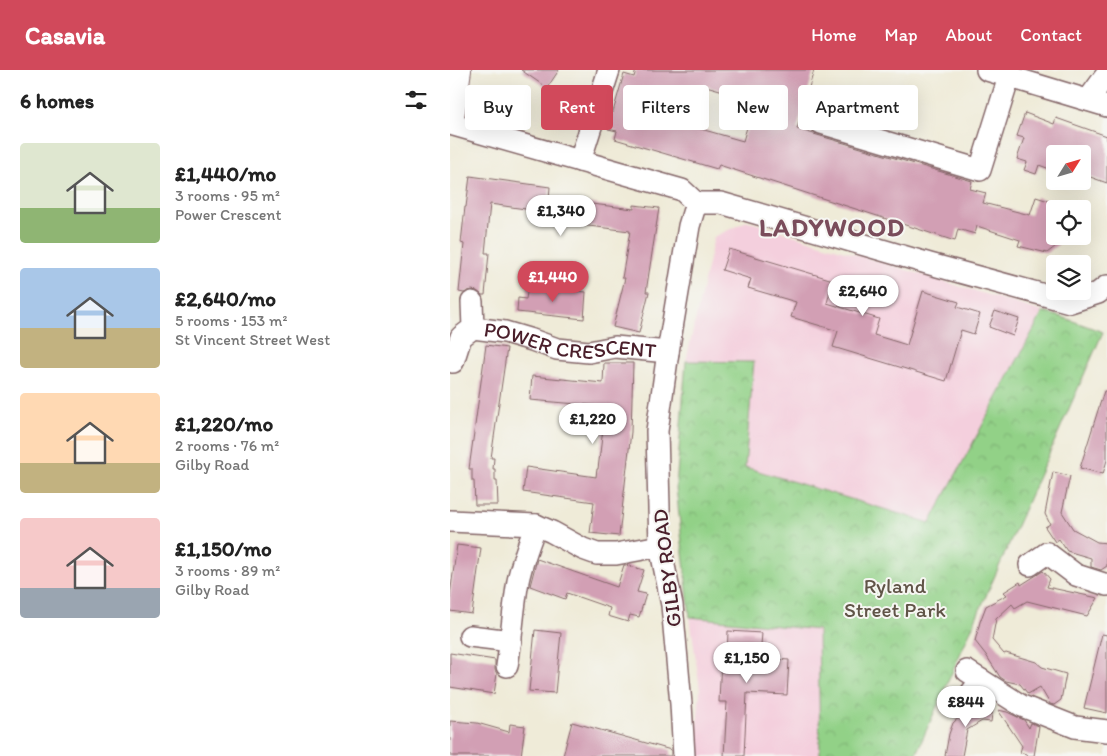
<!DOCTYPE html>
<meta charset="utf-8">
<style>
:root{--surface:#fff;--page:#f2f2f2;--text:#222;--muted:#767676;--accent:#d1495b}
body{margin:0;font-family:Itim,sans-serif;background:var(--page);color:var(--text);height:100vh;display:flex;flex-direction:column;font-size:19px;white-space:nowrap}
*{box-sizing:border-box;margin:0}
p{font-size:16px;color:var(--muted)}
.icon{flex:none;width:28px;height:28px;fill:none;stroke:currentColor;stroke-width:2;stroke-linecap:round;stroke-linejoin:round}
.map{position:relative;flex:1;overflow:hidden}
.panel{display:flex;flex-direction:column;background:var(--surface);width:450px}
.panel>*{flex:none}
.guide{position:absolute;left:15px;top:15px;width:475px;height:45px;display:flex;gap:10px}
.needle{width:32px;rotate:53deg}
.fabs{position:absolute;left:596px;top:75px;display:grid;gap:10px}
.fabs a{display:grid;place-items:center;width:45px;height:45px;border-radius:5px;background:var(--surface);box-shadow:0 5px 20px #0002;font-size:25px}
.price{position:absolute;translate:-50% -42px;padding:0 11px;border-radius:18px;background:#fff;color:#222;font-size:16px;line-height:32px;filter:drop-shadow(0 1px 2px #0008)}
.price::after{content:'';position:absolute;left:50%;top:30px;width:15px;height:11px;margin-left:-8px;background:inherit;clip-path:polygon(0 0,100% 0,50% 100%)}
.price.active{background:var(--accent);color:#fff}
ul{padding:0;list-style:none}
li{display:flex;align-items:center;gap:15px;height:125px;padding:0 20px}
li span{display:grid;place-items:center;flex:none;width:140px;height:100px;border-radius:5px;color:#555}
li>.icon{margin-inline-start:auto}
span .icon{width:60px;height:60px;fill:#fffc;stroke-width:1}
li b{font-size:21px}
h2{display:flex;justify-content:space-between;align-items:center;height:60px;padding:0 20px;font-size:21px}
.chip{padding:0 18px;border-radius:5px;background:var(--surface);box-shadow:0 5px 20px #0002;font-size:18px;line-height:45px}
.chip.active{background:var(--accent);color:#fff}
header{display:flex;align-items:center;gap:30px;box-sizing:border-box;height:70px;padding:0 25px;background:var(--accent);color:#fff}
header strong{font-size:24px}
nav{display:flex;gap:28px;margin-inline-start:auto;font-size:18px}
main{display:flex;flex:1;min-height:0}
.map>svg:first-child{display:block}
</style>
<header>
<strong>Casavia</strong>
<nav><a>Home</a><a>Map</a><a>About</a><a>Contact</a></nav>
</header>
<main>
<section class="panel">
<h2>6 homes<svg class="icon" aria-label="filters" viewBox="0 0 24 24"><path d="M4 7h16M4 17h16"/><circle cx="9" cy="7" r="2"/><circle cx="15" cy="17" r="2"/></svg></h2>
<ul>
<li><span style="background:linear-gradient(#dfe7d0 65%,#8fb573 0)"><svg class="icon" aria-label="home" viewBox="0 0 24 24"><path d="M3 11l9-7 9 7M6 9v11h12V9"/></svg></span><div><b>£1,440/mo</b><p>3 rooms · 95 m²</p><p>Power Crescent</p></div></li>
<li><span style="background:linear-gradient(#a9c7e8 60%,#c2b280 0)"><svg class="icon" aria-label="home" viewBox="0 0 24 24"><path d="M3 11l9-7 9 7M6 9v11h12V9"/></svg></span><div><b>£2,640/mo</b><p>5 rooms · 153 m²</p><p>St Vincent Street West</p></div></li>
<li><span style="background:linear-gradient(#ffd9b3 70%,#c2b280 0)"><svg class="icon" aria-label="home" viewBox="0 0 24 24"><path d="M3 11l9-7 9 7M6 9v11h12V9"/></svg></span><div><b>£1,220/mo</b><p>2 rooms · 76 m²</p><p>Gilby Road</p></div></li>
<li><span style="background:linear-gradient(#f6c9c9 70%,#9aa5b1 0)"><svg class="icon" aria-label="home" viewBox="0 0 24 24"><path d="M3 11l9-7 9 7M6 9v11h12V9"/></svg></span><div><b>£1,150/mo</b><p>3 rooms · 89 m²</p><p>Gilby Road</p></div></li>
</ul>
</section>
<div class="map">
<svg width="657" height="686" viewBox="0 0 657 686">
<defs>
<pattern id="park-crowns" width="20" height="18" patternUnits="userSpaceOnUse" patternTransform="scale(1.25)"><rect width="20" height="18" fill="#92d187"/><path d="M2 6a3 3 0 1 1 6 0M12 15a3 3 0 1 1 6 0" fill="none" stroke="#7fb375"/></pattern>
</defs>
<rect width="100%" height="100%" fill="#f6f6f2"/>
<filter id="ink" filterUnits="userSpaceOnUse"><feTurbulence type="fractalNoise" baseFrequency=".02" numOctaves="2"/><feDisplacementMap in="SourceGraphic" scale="10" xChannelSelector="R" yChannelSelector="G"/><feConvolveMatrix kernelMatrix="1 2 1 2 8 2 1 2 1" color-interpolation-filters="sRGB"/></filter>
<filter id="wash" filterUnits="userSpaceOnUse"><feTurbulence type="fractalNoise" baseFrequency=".0096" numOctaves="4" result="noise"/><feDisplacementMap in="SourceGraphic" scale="20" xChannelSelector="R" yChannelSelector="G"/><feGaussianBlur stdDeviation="1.12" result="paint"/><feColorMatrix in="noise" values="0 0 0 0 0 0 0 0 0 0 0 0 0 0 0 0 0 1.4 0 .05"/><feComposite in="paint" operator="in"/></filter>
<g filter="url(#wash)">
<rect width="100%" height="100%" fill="#efebd8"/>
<g fill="#f4cfdd">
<path d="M 297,151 L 593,242 L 480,453 L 295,397 L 304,293 L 236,291 L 264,167 Z"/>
<path d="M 240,547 L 368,560 L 370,686 L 245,686 L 250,620 Z"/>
</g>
<path fill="url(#park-crowns)" stroke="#6e7859" d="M 593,242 L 612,247 L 653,262 L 465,686 L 370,686 L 368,560 L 240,547 L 226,417 L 236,291 L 304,292 L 295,397 L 480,453 Z"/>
<g id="blocks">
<g fill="#d29fb4" fill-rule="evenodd">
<path d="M 71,0 L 109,0 L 97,18 Z"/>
<path d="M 186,0 L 364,0 L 347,59 L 522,111 L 520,119 L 536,123 L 533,133 L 580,145 L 586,127 L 605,133 L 605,166 L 619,166 L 597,183 L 568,176 L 570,170 L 527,156 L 525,164 L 508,159 L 505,171 L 269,95 L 267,99 L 165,69 L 167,61 L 158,59 L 174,4 L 184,7 ZM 249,14 L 305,30 L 293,71 L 237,55 Z"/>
<path d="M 575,43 L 604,54 L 606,48 L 657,66 L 657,113 L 632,104 L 632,84 L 605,84 L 605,101 L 589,95 L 586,104 L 574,100 L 577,92 L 567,89 L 574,68 L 567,66 Z"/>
<path d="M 20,106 L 100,117 L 99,129 L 184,139 L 184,135 L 209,138 L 196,222 L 199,222 L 189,263 L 163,257 L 175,208 L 172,208 L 180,161 L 97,151 L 97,142 L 40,134 L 35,183 L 39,183 L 35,225 L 32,225 L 27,221 L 22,220 L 14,223 L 9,222 L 14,174 L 11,173 L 15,137 L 16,137 Z"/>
<path d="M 279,179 L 383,210 L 377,233 L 429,249 L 424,265 L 457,275 L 473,221 L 509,232 L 507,237 L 530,244 L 524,264 L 511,260 L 496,311 L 383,277 L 388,261 L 341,247 L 346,232 L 298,218 L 301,209 L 272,200 Z"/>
<path d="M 78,216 L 136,222 L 134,249 L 67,242 L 68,228 L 76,229 Z"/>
<path d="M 545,241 L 569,249 L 563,266 L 539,257 Z"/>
<path d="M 36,275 L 57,278 L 41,388 L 44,388 L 43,399 L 45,399 L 45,411 L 47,411 L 48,435 L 25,435 L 24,411 L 22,411 L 22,399 L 19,399 Z"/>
<path d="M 154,293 L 183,293 L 181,362 L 169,466 L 140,463 L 144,432 L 73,422 L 76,397 L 146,407 L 147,399 L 148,399 L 153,359 L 150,359 L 151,336 L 80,330 L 82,306 L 153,313 Z"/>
<path d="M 654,321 L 657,321 L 657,390 L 653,404 L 630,398 Z"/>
<path d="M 603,402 L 620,406 L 612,442 L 623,459 L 647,472 L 657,473 L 657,496 L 651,500 L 641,497 L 641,488 L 617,481 L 609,469 L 605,472 L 595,457 L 600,454 L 595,444 Z"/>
<path d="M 7,475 L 31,478 L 22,544 L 0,541 L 0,525 Z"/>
<path d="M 87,489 L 167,517 L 174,495 L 176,495 L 194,500 L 187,522 L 196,524 L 189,547 L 180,545 L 178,552 L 158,546 L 160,538 L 117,523 L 115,529 L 80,516 Z"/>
<path d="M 593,501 L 600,509 L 597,517 L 648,528 L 637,546 L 577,531 L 565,538 L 562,534 L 546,549 L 542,570 L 554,584 L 556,583 L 586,592 L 592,597 L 616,604 L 611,630 L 604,635 L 600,634 L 590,617 L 578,624 L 570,614 L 556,611 L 550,607 L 536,585 L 525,571 L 530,552 L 536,536 L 557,525 L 554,522 L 570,512 L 571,515 Z"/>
<path d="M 85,560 L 111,563 L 105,623 L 79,621 Z"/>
<path d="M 278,561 L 312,563 L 310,588 L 339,590 L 337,625 L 297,623 L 294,686 L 274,686 L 277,632 L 269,632 L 271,589 L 277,589 Z"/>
<path d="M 652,564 L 657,565 L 657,643 L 634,638 Z"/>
<path d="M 0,583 L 45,590 L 45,600 L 47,604 L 44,624 L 0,617 Z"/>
<path d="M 528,634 L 543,636 L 541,652 L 532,651 L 517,660 L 512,686 L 495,686 L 499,664 L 503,653 L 514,643 L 520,642 Z"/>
<path d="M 548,640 L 557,642 L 574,650 L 579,658 L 581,653 L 589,656 L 584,686 L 578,686 L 576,684 L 570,682 L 572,676 Z"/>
<path d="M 0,651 L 27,653 L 59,662 L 60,654 L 75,656 L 71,686 L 0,686 Z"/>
<path d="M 122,652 L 221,680 L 221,686 L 113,686 Z"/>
</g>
</g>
</g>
<g filter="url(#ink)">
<use href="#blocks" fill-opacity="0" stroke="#846668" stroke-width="1"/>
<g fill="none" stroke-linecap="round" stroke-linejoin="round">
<g stroke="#846668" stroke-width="24">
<g id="street">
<path d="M 537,0 L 657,36"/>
<path d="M 638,30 L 657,4"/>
<path d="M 371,53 L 530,100 L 559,7"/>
<path d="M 0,54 L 232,120 L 246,133 L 271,133 L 480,194 L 620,232 L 648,223 L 657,216"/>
<path d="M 130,91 L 159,0"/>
<path id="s1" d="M 23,258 L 55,262 L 82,270 L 107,279 L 139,282 L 165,277 L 218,282"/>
<path d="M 3,292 L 11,267 L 23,258 L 22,232"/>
<path d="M 0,451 L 86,455 L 102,462 L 133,479 L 147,484 L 166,484 L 210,476"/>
<path d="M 580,495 L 597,483 L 626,505 L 657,515"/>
<path d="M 20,566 L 61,571"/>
<path d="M 57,596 C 62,567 63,539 68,511 C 72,491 79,473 86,455"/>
<path d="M 517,601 L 572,636 L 625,657 L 657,661"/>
<path d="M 515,631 L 531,610"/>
<path d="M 234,686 L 231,634 L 222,535 L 210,476 L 207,361 L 218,282 L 239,156 L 246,133"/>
</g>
</g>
<g stroke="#846668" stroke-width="30">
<path id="highway" d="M 0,47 L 7,0"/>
</g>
<use href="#street" stroke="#fff" stroke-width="21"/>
<use href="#highway" stroke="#fff" stroke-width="28"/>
</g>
</g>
<g text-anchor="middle" stroke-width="4" stroke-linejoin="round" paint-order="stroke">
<g font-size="21" fill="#4a1f2b" stroke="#f6f6f2">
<text dy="7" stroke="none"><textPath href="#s1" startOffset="99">POWER CRESCENT</textPath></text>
<text transform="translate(217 498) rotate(-97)" y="7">GILBY ROAD</text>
</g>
<g font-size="21" fill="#605447" stroke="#f6f6f2">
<text x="445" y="523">Ryland<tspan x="445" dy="24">Street Park</tspan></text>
</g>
<g font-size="26" font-weight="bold" letter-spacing="1" fill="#7a4c5b" stroke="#f6f6f2">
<text x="382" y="166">LADYWOOD</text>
</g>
</g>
</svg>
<div class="fabs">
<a><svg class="needle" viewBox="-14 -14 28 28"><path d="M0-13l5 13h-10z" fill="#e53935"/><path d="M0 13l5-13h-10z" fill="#767676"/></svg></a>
<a><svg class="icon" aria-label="locate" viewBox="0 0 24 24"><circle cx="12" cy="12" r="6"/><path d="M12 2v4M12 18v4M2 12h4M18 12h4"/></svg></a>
<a><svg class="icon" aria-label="layers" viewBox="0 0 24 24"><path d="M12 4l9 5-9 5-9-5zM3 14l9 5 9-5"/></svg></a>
</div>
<b class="price" style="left:111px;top:167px">£1,340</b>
<b class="price active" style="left:103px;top:233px">£1,440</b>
<b class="price" style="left:413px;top:247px">£2,640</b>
<b class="price" style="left:143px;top:375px">£1,220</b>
<b class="price" style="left:297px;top:614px">£1,150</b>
<b class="price" style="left:516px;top:658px">£844</b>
<div class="guide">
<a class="chip">Buy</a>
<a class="chip active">Rent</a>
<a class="chip">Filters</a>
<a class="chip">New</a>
<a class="chip">Apartment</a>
</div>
</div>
</main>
